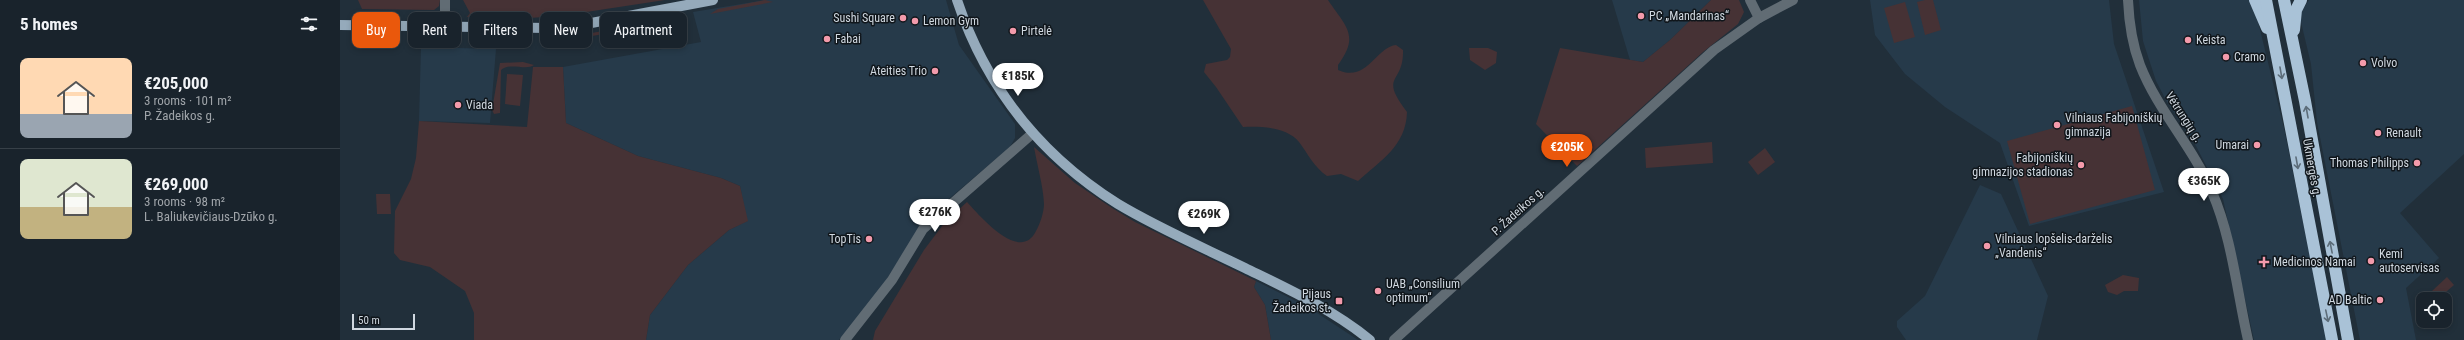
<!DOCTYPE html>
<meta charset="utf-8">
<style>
:root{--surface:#19232c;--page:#222b34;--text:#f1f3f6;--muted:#9fa4a9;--line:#374048;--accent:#ea580c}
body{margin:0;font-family:"Roboto Condensed",sans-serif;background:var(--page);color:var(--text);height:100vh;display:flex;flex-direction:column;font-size:15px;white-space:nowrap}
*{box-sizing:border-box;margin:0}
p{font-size:13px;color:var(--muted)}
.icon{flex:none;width:22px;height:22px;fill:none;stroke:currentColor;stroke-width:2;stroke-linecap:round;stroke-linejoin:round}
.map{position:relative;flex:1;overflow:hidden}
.side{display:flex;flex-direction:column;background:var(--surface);width:340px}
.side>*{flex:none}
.guide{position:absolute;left:12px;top:12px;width:380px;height:36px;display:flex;gap:8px}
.buttons{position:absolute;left:2076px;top:292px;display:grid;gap:8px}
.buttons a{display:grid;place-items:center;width:36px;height:36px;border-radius:8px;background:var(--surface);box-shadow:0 2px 6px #0003,0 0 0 1px var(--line);font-size:20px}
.scale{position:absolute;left:12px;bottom:10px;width:63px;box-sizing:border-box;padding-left:4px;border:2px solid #d0d8e0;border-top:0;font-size:11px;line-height:14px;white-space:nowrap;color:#d0d8e0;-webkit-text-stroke:3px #10161b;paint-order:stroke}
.price{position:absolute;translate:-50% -34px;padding:0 9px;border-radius:14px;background:#fff;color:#222;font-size:13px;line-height:26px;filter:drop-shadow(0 1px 2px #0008)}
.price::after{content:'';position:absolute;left:50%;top:24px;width:12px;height:9px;margin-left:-6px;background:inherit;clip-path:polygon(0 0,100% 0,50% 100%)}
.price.current{background:var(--accent);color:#fff}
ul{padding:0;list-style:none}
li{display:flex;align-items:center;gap:12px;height:100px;padding:0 20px}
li+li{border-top:1px solid var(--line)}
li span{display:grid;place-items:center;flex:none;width:112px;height:80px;border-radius:8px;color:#555}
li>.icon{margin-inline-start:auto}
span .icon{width:48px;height:48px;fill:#fffc;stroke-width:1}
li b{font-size:17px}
h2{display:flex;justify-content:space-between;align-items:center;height:48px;padding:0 20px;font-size:17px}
.chip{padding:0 14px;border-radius:8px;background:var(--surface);box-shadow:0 2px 6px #0003,0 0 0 1px var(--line);font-size:14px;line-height:36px}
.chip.current{background:var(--accent);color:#fff}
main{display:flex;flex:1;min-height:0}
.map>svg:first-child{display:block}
</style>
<main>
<section class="side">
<h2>5 homes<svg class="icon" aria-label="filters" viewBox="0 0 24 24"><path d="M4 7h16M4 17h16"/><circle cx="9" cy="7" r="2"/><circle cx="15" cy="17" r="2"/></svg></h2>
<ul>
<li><span style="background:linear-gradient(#ffd9b3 70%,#9aa5b1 0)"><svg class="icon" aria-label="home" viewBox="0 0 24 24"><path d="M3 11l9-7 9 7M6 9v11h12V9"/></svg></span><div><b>€205,000</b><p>3 rooms · 101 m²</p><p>P. Žadeikos g.</p></div></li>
<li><span style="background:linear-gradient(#dfe7d0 60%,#c2b280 0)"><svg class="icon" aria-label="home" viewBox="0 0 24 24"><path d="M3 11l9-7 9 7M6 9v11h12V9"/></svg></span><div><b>€269,000</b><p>3 rooms · 98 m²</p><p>L. Baliukevičiaus-Dzūko g.</p></div></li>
</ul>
</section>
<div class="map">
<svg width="2124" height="340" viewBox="0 0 2124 340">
<rect width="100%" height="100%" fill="#212f3a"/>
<g fill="#263a4a">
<path d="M 425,0 L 606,0 L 619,45 L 675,124 L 675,138 L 670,147 L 584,220 L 540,290 L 499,340 L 306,340 L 310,315 L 348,265 L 389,230 L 407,221 L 400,186 L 381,178 L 298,156 L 226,123 L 223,67 L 361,42 L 353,12 Z"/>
<path d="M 1272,0 L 1371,0 L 1330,40 L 1303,62 L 1290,60 Z"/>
<path d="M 1530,0 L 1769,0 L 1774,44 L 1824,192 L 1689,226 L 1660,143 L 1605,107 L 1565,74 L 1535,35 Z"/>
<path d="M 1799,0 L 1911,0 L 1915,9 L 1944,128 L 1987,340 L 1914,340 L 1883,199 L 1855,144 L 1827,102 L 1816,81 L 1803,41 Z"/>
<path d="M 1969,0 L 2124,0 L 2124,154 L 2060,213 L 2099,258 L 2066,288 L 2076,340 L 2020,340 L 1977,122 L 1971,64 L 1960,18 L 1961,12 Z"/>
<path d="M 81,47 L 156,49 L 150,123 L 79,121 Z"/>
<path d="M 1640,185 L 1661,194 L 1708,296 L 1697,340 L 1566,340 L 1557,327 L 1557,321 L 1585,296 Z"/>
<path d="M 916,281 L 968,307 L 1018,340 L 931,340 L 925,305 L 914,287 Z"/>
</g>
<g fill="#463235">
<path d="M 18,0 L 100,0 L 99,6 L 94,10 L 22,9 Z"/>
<path d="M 123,0 L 325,0 L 220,16 L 173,19 L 127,17 L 130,13 Z"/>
<path d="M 425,0 L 433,2 L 370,14 L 378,9 Z"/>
<path d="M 863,0 L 988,0 C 1006,27 1020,35 998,65 L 998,70 C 1027,83 1036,47 1056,45 L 1063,50 C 1064,85 1038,74 1067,112 C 1066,146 1041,160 1018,181 L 1001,174 L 987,176 C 974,167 968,154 959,142 C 947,127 920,126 903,127 L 876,87 L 864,72 L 866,64 L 887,60 L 890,57 L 891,49 Z"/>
<path d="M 1371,0 L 1399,0 L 1404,12 L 1398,24 L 1363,52 L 1237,166 L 1196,124 L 1220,48 L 1303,62 L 1330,40 Z"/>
<path d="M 1585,0 L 1593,0 L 1601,30 L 1585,35 L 1577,2 Z"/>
<path d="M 1565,2 L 1575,37 L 1554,43 L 1544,8 Z"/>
<path d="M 296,25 L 300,28 L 216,42 L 213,40 Z"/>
<path d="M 1129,48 L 1148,48 L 1157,52 L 1156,63 L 1145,70 L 1130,60 Z"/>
<path d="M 183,62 L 194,65 C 186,71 170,62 161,70 L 160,113 L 154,114 L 152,110 L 160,63 Z"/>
<path d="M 193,67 L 223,67 L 226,123 L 298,156 L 381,178 L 400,186 L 408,221 L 389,230 L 348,265 L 310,315 L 306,340 L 134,340 L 134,313 L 125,291 L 90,267 L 60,260 L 54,253 L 55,211 L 71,179 L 76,158 L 79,121 L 187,127 Z"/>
<path d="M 167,74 L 183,75 L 180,106 L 165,104 Z"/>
<path d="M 1792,106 L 1815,190 L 1690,224 L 1667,141 Z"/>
<path d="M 1372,142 L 1373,163 L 1306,168 L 1305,148 Z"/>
<path d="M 694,147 L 735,183 L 772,208 L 795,222 L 916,281 L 914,287 L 925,305 L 931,340 L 533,340 L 535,331 L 584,250 L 605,222 L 627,202 C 639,215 680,264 696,231 C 700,224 704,212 704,204 C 703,185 697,165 694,147 Z"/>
<path d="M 1425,148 L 1435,162 L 1418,175 L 1408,162 Z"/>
<path d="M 36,194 L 50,194 L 51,214 L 37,214 Z"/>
<path d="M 1783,275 L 1799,278 L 1798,291 L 1784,291 L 1777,295 L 1768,292 L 1765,285 Z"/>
<path d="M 2107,277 L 2114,285 L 2099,298 L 2092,291 Z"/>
</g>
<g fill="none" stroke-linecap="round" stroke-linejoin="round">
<g stroke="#616c74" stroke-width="10">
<path d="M 1410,0 L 1419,18"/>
<path d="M 1788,0 C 1789,22 1792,44 1800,65 C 1818,111 1853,147 1872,192 C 1892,238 1897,292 1908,340"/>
<path d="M 105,27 L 105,0"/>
<path d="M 505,340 L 552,280 L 583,229 L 693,133"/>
<path d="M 1054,340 L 1374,50 L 1419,18 L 1453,0"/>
</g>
<g stroke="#95aabb" stroke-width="10">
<path d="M 617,0 C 646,87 700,155 778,204 C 818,228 862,247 905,268 C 948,289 992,309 1030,340"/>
<path d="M 0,25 L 210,28 L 246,24 L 373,0"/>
</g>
<g stroke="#a9c2d7" stroke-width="12">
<path d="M 1915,0 L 1927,28"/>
<path d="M 1926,0 L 1992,340"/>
<path d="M 1944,0 L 1965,101 L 2008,340"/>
<path d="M 1954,30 L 1956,10 L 1961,0"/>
</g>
</g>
<defs><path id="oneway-shaft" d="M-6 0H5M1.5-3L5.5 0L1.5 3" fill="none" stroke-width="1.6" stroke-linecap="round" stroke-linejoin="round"/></defs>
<g stroke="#5c6c79">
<use href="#oneway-shaft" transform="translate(1941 73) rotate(80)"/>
<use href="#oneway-shaft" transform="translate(1967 112) rotate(-100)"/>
<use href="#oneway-shaft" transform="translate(1957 163) rotate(80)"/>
<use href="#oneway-shaft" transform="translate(1991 247) rotate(-101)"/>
<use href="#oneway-shaft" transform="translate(1987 316) rotate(78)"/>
</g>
<g fill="#f39aab" stroke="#10161b" stroke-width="1.5">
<circle cx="1301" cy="16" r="4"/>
<circle cx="563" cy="18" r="4"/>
<circle cx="575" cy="21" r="4"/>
<circle cx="673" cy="31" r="4"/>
<circle cx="487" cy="39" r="4"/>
<circle cx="1848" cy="40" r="4"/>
<circle cx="1886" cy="57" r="4"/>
<circle cx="2023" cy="63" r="4"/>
<circle cx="595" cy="71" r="4"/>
<circle cx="118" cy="105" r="4"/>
<circle cx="1717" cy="125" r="4"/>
<circle cx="2038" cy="133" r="4"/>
<circle cx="1917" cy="145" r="4"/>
<circle cx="2077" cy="163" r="4"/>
<circle cx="1741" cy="165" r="4"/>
<circle cx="529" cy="239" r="4"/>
<circle cx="1647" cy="246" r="4"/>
<circle cx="2031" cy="261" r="4"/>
<path d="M1922 256h4v4h4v4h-4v4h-4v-4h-4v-4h4z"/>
<circle cx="1038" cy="291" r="4"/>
<circle cx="2040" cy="300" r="4"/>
<rect x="995" y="297" width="8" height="8" rx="2"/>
</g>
<g text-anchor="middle" stroke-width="3" stroke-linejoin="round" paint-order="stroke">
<g font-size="12" fill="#d0d8e0" stroke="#10161b" text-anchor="start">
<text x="1309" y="20">PC „Mandarinas“</text>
<text x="555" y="22" text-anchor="end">Sushi Square</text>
<text x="583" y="25">Lemon Gym</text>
<text x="681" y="35">Pirtelė</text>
<text x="495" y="43">Fabai</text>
<text x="1856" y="44">Keista</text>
<text x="1894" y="61">Cramo</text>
<text x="2031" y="67">Volvo</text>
<text x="587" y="75" text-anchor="end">Ateities Trio</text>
<text x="126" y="109">Viada</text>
<text x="1725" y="122">Vilniaus Fabijoniškių<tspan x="1725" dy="14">gimnazija</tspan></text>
<text x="2046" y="137">Renault</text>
<text x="1909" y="149" text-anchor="end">Umarai</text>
<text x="1733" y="162" text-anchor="end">Fabijoniškių<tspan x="1733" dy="14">gimnazijos stadionas</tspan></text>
<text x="2069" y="167" text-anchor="end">Thomas Philipps</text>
<text x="521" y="243" text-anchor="end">TopTis</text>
<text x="1655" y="243">Vilniaus lopšelis-darželis<tspan x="1655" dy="14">„Vandenis“</tspan></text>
<text x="2039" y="258">Kemi<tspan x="2039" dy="14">autoservisas</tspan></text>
<text x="1933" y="266">Medicinos Namai</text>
<text x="1046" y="288">UAB „Consilium<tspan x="1046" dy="14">optimum“</tspan></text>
<text x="991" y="298" text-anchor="end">Pijaus<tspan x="991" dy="14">Žadeikos st.</tspan></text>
<text x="2032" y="304" text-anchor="end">AD Baltic</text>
</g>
<g font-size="12" fill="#d0d8e0" stroke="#10161b">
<text transform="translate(1844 117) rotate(57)" y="4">Vėtrungių g.</text>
<text transform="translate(1972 168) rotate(80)" y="4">Ukmergės g.</text>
<text transform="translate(1178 211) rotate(-42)" y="4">P. Žadeikos g.</text>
</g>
</g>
</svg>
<div class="buttons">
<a><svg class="icon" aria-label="locate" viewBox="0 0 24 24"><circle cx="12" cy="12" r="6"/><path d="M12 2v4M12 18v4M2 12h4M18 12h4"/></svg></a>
</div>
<div class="scale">50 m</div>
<b class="price" style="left:678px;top:97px">€185K</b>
<b class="price current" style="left:1227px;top:168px">€205K</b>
<b class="price" style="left:1864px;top:202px">€365K</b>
<b class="price" style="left:595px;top:233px">€276K</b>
<b class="price" style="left:864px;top:235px">€269K</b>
<div class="guide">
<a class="chip current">Buy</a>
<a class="chip">Rent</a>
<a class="chip">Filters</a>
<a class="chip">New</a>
<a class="chip">Apartment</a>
</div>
</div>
</main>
